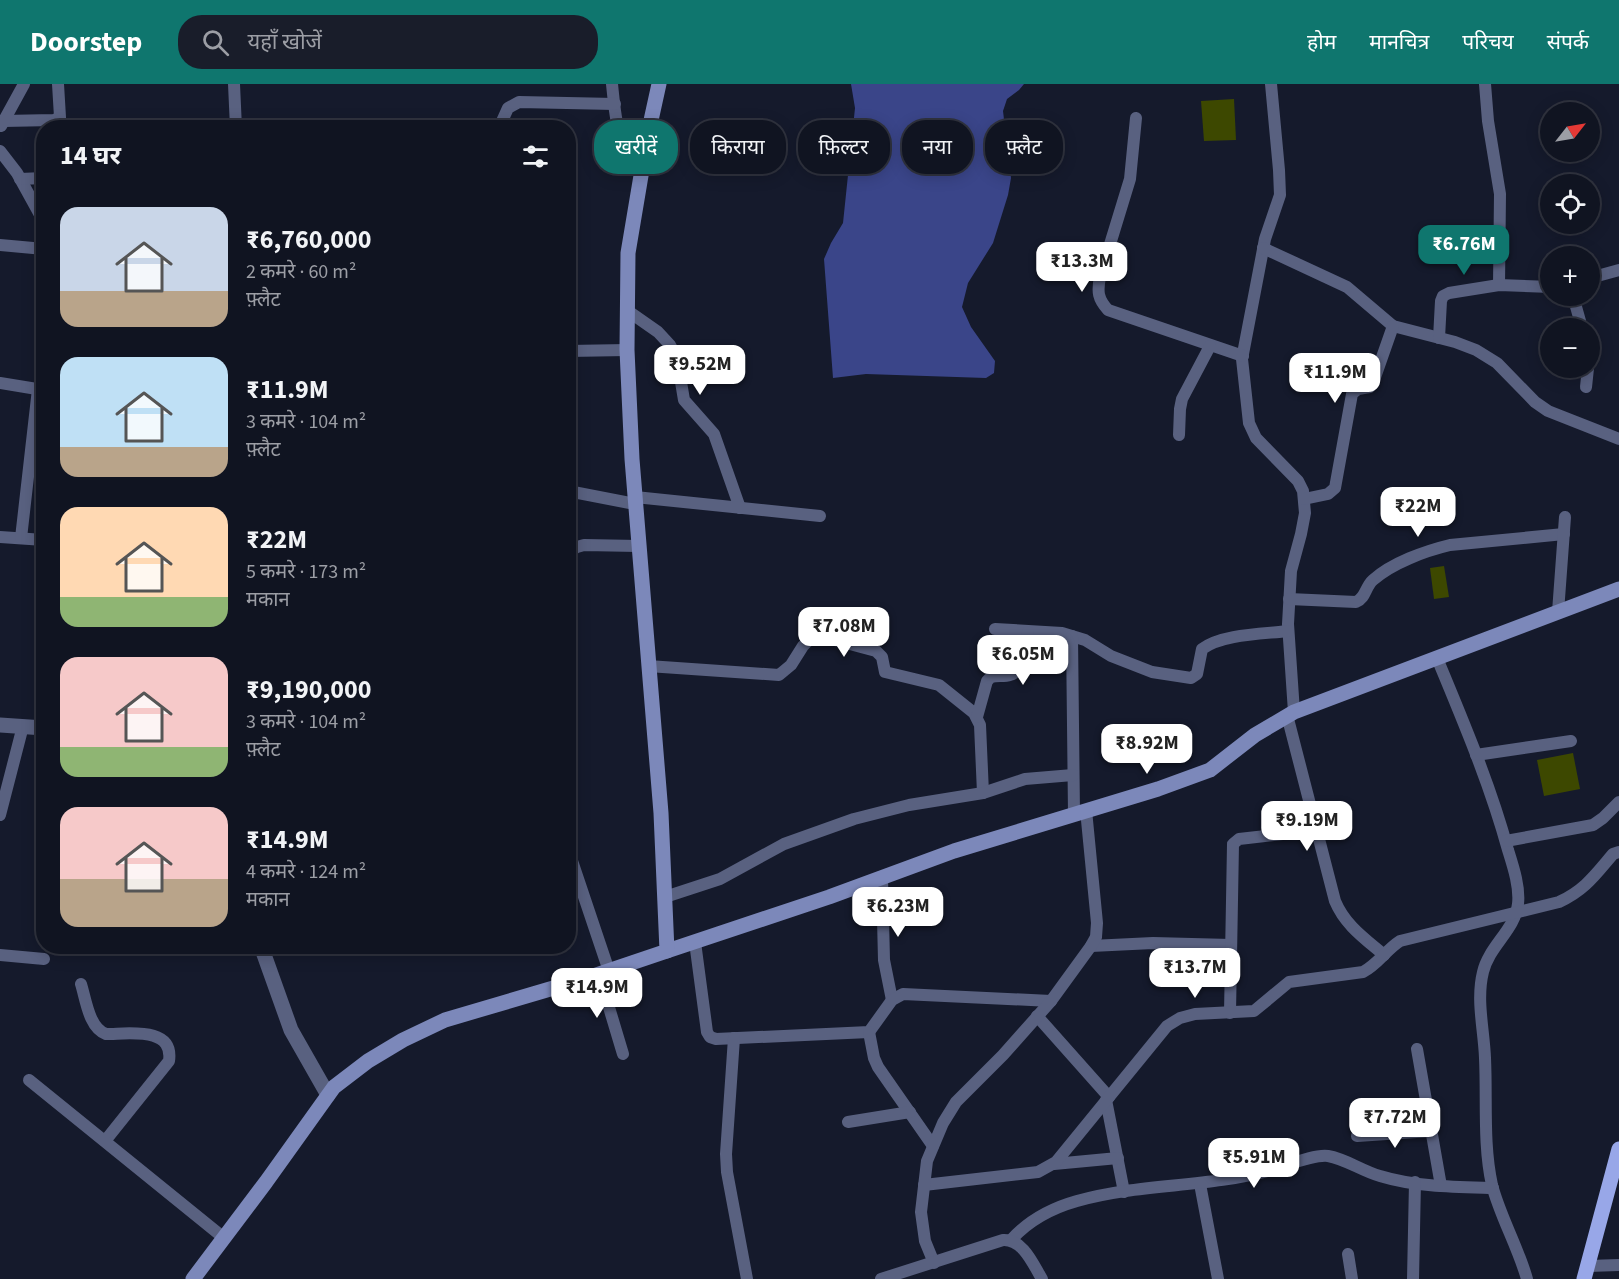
<!DOCTYPE html>
<html lang="hi">
<meta charset="utf-8">
<style>
:root{--surface:#101421;--page:#191d2a;--text:#f1f3f6;--muted:#9c9ea5;--line:#30333f;--accent:#0f766e}
body{margin:0;font-family:"Source Sans 3","Noto Sans Devanagari",sans-serif;background:var(--page);color:var(--text);height:100vh;display:flex;flex-direction:column;font-size:22px;white-space:nowrap}
*{box-sizing:border-box;margin:0}
p{font-size:20px;color:var(--muted)}
.icon{flex:none;width:33px;height:33px;fill:none;stroke:currentColor;stroke-width:2;stroke-linecap:round;stroke-linejoin:round}
.map{position:relative;flex:1;overflow:hidden}
.side{position:absolute;left:36px;top:36px;width:540px;height:834px;display:flex;flex-direction:column;background:var(--surface);border-radius:24px;box-shadow:0 3px 15px #0003,0 0 0 2px var(--line)}
.side>*{flex:none}
.guide{position:absolute;left:594px;top:36px;width:570px;height:54px;display:flex;gap:12px}
.needle{width:39px;rotate:59deg}
.tools{position:absolute;left:1540px;top:18px;display:grid;gap:12px}
.tools a{display:grid;place-items:center;width:60px;height:60px;border-radius:50%;background:var(--surface);box-shadow:0 3px 15px #0003,0 0 0 2px var(--line);font-size:30px}
.price{position:absolute;translate:-50% -51px;padding:0 14px;border-radius:12px;background:#fff;color:#222;font-size:20px;line-height:39px;filter:drop-shadow(0 2px 3px #0008)}
.price::after{content:'';position:absolute;left:50%;top:36px;width:18px;height:14px;margin-left:-9px;background:inherit;clip-path:polygon(0 0,100% 0,50% 100%)}
.price.selected{background:var(--accent);color:#fff}
ul{padding:0;list-style:none}
li{display:flex;align-items:center;gap:18px;height:150px;padding:0 24px}
li span{display:grid;place-items:center;flex:none;width:168px;height:120px;border-radius:18px;color:#555}
li>.icon{margin-inline-start:auto}
span .icon{width:72px;height:72px;fill:#fffc;stroke-width:1}
li b{font-size:26px}
h2{display:flex;justify-content:space-between;align-items:center;height:72px;padding:0 24px;font-size:26px}
.pill{padding:0 21px;border-radius:24px;background:var(--surface);box-shadow:0 3px 15px #0003,0 0 0 2px var(--line);font-size:21px;line-height:54px}
.pill.selected{background:var(--accent);color:#fff}
header{display:flex;align-items:center;gap:36px;box-sizing:border-box;height:84px;padding:0 30px;background:var(--accent);color:#fff}
header strong{font-size:28px}
nav{display:flex;gap:33px;margin-inline-start:auto;font-size:21px}
.search{width:420px;height:54px;background:var(--page);display:flex;align-items:center;gap:15px;box-sizing:border-box;padding:0 21px;border-radius:24px;color:var(--muted);font-size:22px}
.map>svg:first-child{display:block}
</style>
<header>
<strong>Doorstep</strong>
<div class="search"><svg class="icon" aria-label="search" viewBox="0 0 24 24"><circle cx="10" cy="10" r="6"/><path d="M15 15l6 6"/></svg>यहाँ खोजें</div>
<nav><a>होम</a><a>मानचित्र</a><a>परिचय</a><a>संपर्क</a></nav>
</header>
<div class="map">
<svg width="1619" height="1195" viewBox="0 0 1619 1195">
<rect width="100%" height="100%" fill="#151a2c"/>
<path fill="#3a4589" d="M 851,0 L 1024,0 L 1019,6 L 1007,15 L 1003,27 L 1011,94 L 1008,111 L 993,159 L 968,199 L 962,223 L 971,243 L 995,277 L 994,289 L 986,294 L 866,290 L 833,294 L 824,175 L 831,159 L 843,139 L 855,24 Z"/>
<g fill="#3d4800">
<path d="M 1234,15 L 1236,56 L 1204,57 L 1201,17 Z"/>
<path d="M 1444,482 L 1449,513 L 1434,515 L 1430,484 Z"/>
<path d="M 1573,669 L 1580,705 L 1544,712 L 1537,676 Z"/>
</g>
<g fill="none" stroke-linecap="round" stroke-linejoin="round">
<g stroke="#596180" stroke-width="12">
<path d="M 234,0 L 236,44"/>
<path d="M 612,0 C 614,18 616,53 628,67 C 632,72 638,76 643,80"/>
<path d="M 1271,0 L 1279,86 L 1280,111 L 1265,155 L 1242,275 L 1249,339 L 1256,354 L 1298,397 L 1303,407 L 1305,429 L 1301,450 L 1291,487 L 1288,540 L 1294,628"/>
<path d="M 1485,0 L 1488,37 L 1500,110 L 1499,201"/>
<path d="M 1136,34 L 1130,95 L 1100,193 C 1097,208 1098,215 1108,226 L 1243,272"/>
<path d="M 3,37 L 54,36 L 60,33 L 58,0"/>
<path d="M 1,42 L 24,0"/>
<path d="M 499,44 L 508,24 L 519,18 L 615,20"/>
<path d="M 0,67 L 17,89 L 44,138"/>
<path d="M 20,95 L 44,94"/>
<path d="M 0,161 L 44,165"/>
<path d="M 1263,164 L 1347,203 L 1393,242 L 1455,258 L 1476,266 L 1497,279 L 1535,318 L 1548,327 L 1619,355"/>
<path d="M 1590,194 L 1619,186"/>
<path d="M 1573,212 L 1582,244"/>
<path d="M 628,227 L 658,248 L 670,261 L 677,274 L 684,316 L 714,350 L 740,424"/>
<path d="M 1439,254 L 1441,217 L 1443,212 L 1449,209 L 1499,201 L 1551,203"/>
<path d="M 568,267 L 627,266"/>
<path d="M 0,299 L 43,306"/>
<path d="M 1586,303 L 1588,284"/>
<path d="M 1179,351 L 1180,325 L 1182,315 L 1210,262"/>
<path d="M 568,407 L 635,420"/>
<path d="M 635,413 L 820,432"/>
<path d="M 1304,415 L 1328,410 L 1335,404 L 1352,310 L 1358,305 L 1370,303 L 1373,299 L 1393,242"/>
<path d="M 0,453 L 44,456"/>
<path d="M 21,454 L 38,305"/>
<path d="M 568,468 L 577,463 L 584,461 L 638,462"/>
<path d="M 1289,515 L 1356,518 C 1366,514 1365,503 1373,496 C 1392,479 1425,467 1450,461 L 1564,450"/>
<path d="M 1558,528 L 1565,433"/>
<path d="M 995,545 L 1062,549 L 1085,556 L 1111,572 L 1152,588 L 1191,594 L 1197,590 L 1202,565 C 1222,550 1263,550 1288,547"/>
<path d="M 1072,552 L 1074,730"/>
<path d="M 1437,574 C 1463,637 1490,700 1508,766 C 1513,782 1520,803 1518,820 C 1515,846 1489,862 1483,888 C 1476,916 1484,946 1485,974 C 1487,1016 1483,1060 1492,1101 C 1500,1132 1518,1163 1527,1195"/>
<path d="M 648,582 L 779,591 L 791,581 L 803,562 L 810,555 L 820,552 L 876,567 L 882,573 L 885,588 L 939,601 L 974,629 L 980,641 L 983,709"/>
<path d="M 1287,631 L 1335,817 C 1345,841 1364,854 1384,871"/>
<path d="M 977,633 L 987,597 L 991,593 C 997,591 1004,593 1010,591 C 1024,588 1025,559 1028,548"/>
<path d="M 1476,671 L 1571,657"/>
<path d="M 0,731 L 23,642"/>
<path d="M 1506,757 L 1593,741 L 1603,734 L 1619,718"/>
<path d="M 568,765 L 609,887"/>
<path d="M 882,794 L 884,876 L 892,916"/>
<path d="M 665,813 L 720,795 L 784,760 L 854,735 L 909,721 L 983,709 L 1025,695 L 1073,691"/>
<path d="M 695,858 L 707,948 L 710,953 L 716,955 L 869,948 L 892,916 L 903,910 L 1051,917"/>
<path d="M 1091,862 L 1153,859 L 1231,861"/>
<path d="M 0,871 L 44,875"/>
<path d="M 599,890 L 623,970"/>
<path d="M 81,900 C 86,916 89,944 106,950 C 128,950 174,942 169,977 L 105,1057"/>
<path d="M 1230,929 L 1233,760 L 1239,755 L 1317,746"/>
<path d="M 1037,932 L 1109,1013"/>
<path d="M 869,948 L 874,974 L 878,983 L 933,1062"/>
<path d="M 734,954 L 726,1070 L 727,1088 L 747,1195"/>
<path d="M 1417,965 L 1441,1102"/>
<path d="M 29,996 L 224,1154"/>
<path d="M 1106,1016 L 1124,1108"/>
<path d="M 848,1038 L 910,1028"/>
<path d="M 1357,1052 L 1431,1047"/>
<path d="M 1054,1080 L 1118,1074"/>
<path d="M 1200,1100 L 1218,1195"/>
<path d="M 924,1101 L 1038,1088 L 1056,1078 L 1167,942 L 1180,934 L 1195,930 L 1254,927 L 1289,898 L 1363,888 C 1378,880 1386,866 1400,857 L 1559,818 C 1585,806 1595,791 1613,770 L 1619,768"/>
<path d="M 1011,1156 C 1028,1137 1052,1124 1077,1117 C 1140,1099 1207,1104 1271,1086 C 1286,1082 1314,1070 1328,1072 C 1346,1075 1362,1087 1380,1092 C 1416,1103 1456,1103 1493,1104"/>
<path d="M 1348,1170 L 1352,1195"/>
<path d="M 934,1179 L 925,1157 L 921,1128 L 927,1077 L 943,1039 L 956,1018 L 1003,971 L 1051,917 L 1091,862 L 1096,853 L 1097,839 L 1086,726"/>
<path d="M 1588,1182 L 1619,1181"/>
<path d="M 881,1195 L 1003,1156 C 1023,1155 1033,1180 1042,1195"/>
<path d="M 1413,1195 L 1415,1098"/>
</g>
<g stroke="#596180" stroke-width="15">
<path d="M 0,641 L 44,644"/>
<path d="M 261,862 L 291,946 L 328,1011"/>
</g>
<g stroke="#7c88ba" stroke-width="15">
<path d="M 667,867 L 829,813 L 954,767 L 1158,705 L 1210,686 L 1255,651 L 1294,628 L 1619,505"/>
<path d="M 193,1195 L 266,1098 L 334,1003 L 368,977 L 403,956 L 445,936 L 584,895 L 667,867 L 661,729 L 632,375 L 627,266 L 628,169 L 648,50 L 659,0"/>
</g>
<path stroke="#98a7e8" stroke-width="15" d="M 1584,1195 L 1619,1065"/>
</g>
</svg>
<div class="tools">
<a><svg class="needle" viewBox="-14 -14 28 28"><path d="M0-13l5 13h-10z" fill="#e53935"/><path d="M0 13l5-13h-10z" fill="#9c9ea5"/></svg></a>
<a><svg class="icon" aria-label="locate" viewBox="0 0 24 24"><circle cx="12" cy="12" r="6"/><path d="M12 2v4M12 18v4M2 12h4M18 12h4"/></svg></a>
<a>+</a>
<a>−</a>
</div>
<b class="price selected" style="left:1464px;top:192px">₹6.76M</b>
<b class="price" style="left:1082px;top:209px">₹13.3M</b>
<b class="price" style="left:700px;top:312px">₹9.52M</b>
<b class="price" style="left:1335px;top:320px">₹11.9M</b>
<b class="price" style="left:1418px;top:454px">₹22M</b>
<b class="price" style="left:844px;top:574px">₹7.08M</b>
<b class="price" style="left:1023px;top:602px">₹6.05M</b>
<b class="price" style="left:1147px;top:691px">₹8.92M</b>
<b class="price" style="left:1307px;top:768px">₹9.19M</b>
<b class="price" style="left:898px;top:854px">₹6.23M</b>
<b class="price" style="left:1195px;top:915px">₹13.7M</b>
<b class="price" style="left:597px;top:935px">₹14.9M</b>
<b class="price" style="left:1395px;top:1065px">₹7.72M</b>
<b class="price" style="left:1254px;top:1105px">₹5.91M</b>
<div class="guide">
<a class="pill selected">खरीदें</a>
<a class="pill">किराया</a>
<a class="pill">फ़िल्टर</a>
<a class="pill">नया</a>
<a class="pill">फ़्लैट</a>
</div>
<section class="side">
<h2>14 घर<svg class="icon" aria-label="filters" viewBox="0 0 24 24"><path d="M4 7h16M4 17h16"/><circle cx="9" cy="7" r="2"/><circle cx="15" cy="17" r="2"/></svg></h2>
<ul>
<li><span style="background:linear-gradient(#c9d6e8 70%,#b9a48a 0)"><svg class="icon" aria-label="home" viewBox="0 0 24 24"><path d="M3 11l9-7 9 7M6 9v11h12V9"/></svg></span><div><b>₹6,760,000</b><p>2 कमरे · 60 m²</p><p>फ़्लैट</p></div></li>
<li><span style="background:linear-gradient(#bfe0f5 75%,#b9a48a 0)"><svg class="icon" aria-label="home" viewBox="0 0 24 24"><path d="M3 11l9-7 9 7M6 9v11h12V9"/></svg></span><div><b>₹11.9M</b><p>3 कमरे · 104 m²</p><p>फ़्लैट</p></div></li>
<li><span style="background:linear-gradient(#ffd9b3 75%,#8fb573 0)"><svg class="icon" aria-label="home" viewBox="0 0 24 24"><path d="M3 11l9-7 9 7M6 9v11h12V9"/></svg></span><div><b>₹22M</b><p>5 कमरे · 173 m²</p><p>मकान</p></div></li>
<li><span style="background:linear-gradient(#f6c9c9 75%,#8fb573 0)"><svg class="icon" aria-label="home" viewBox="0 0 24 24"><path d="M3 11l9-7 9 7M6 9v11h12V9"/></svg></span><div><b>₹9,190,000</b><p>3 कमरे · 104 m²</p><p>फ़्लैट</p></div></li>
<li><span style="background:linear-gradient(#f6c9c9 60%,#b9a48a 0)"><svg class="icon" aria-label="home" viewBox="0 0 24 24"><path d="M3 11l9-7 9 7M6 9v11h12V9"/></svg></span><div><b>₹14.9M</b><p>4 कमरे · 124 m²</p><p>मकान</p></div></li>
</ul>
</section>
</div>
